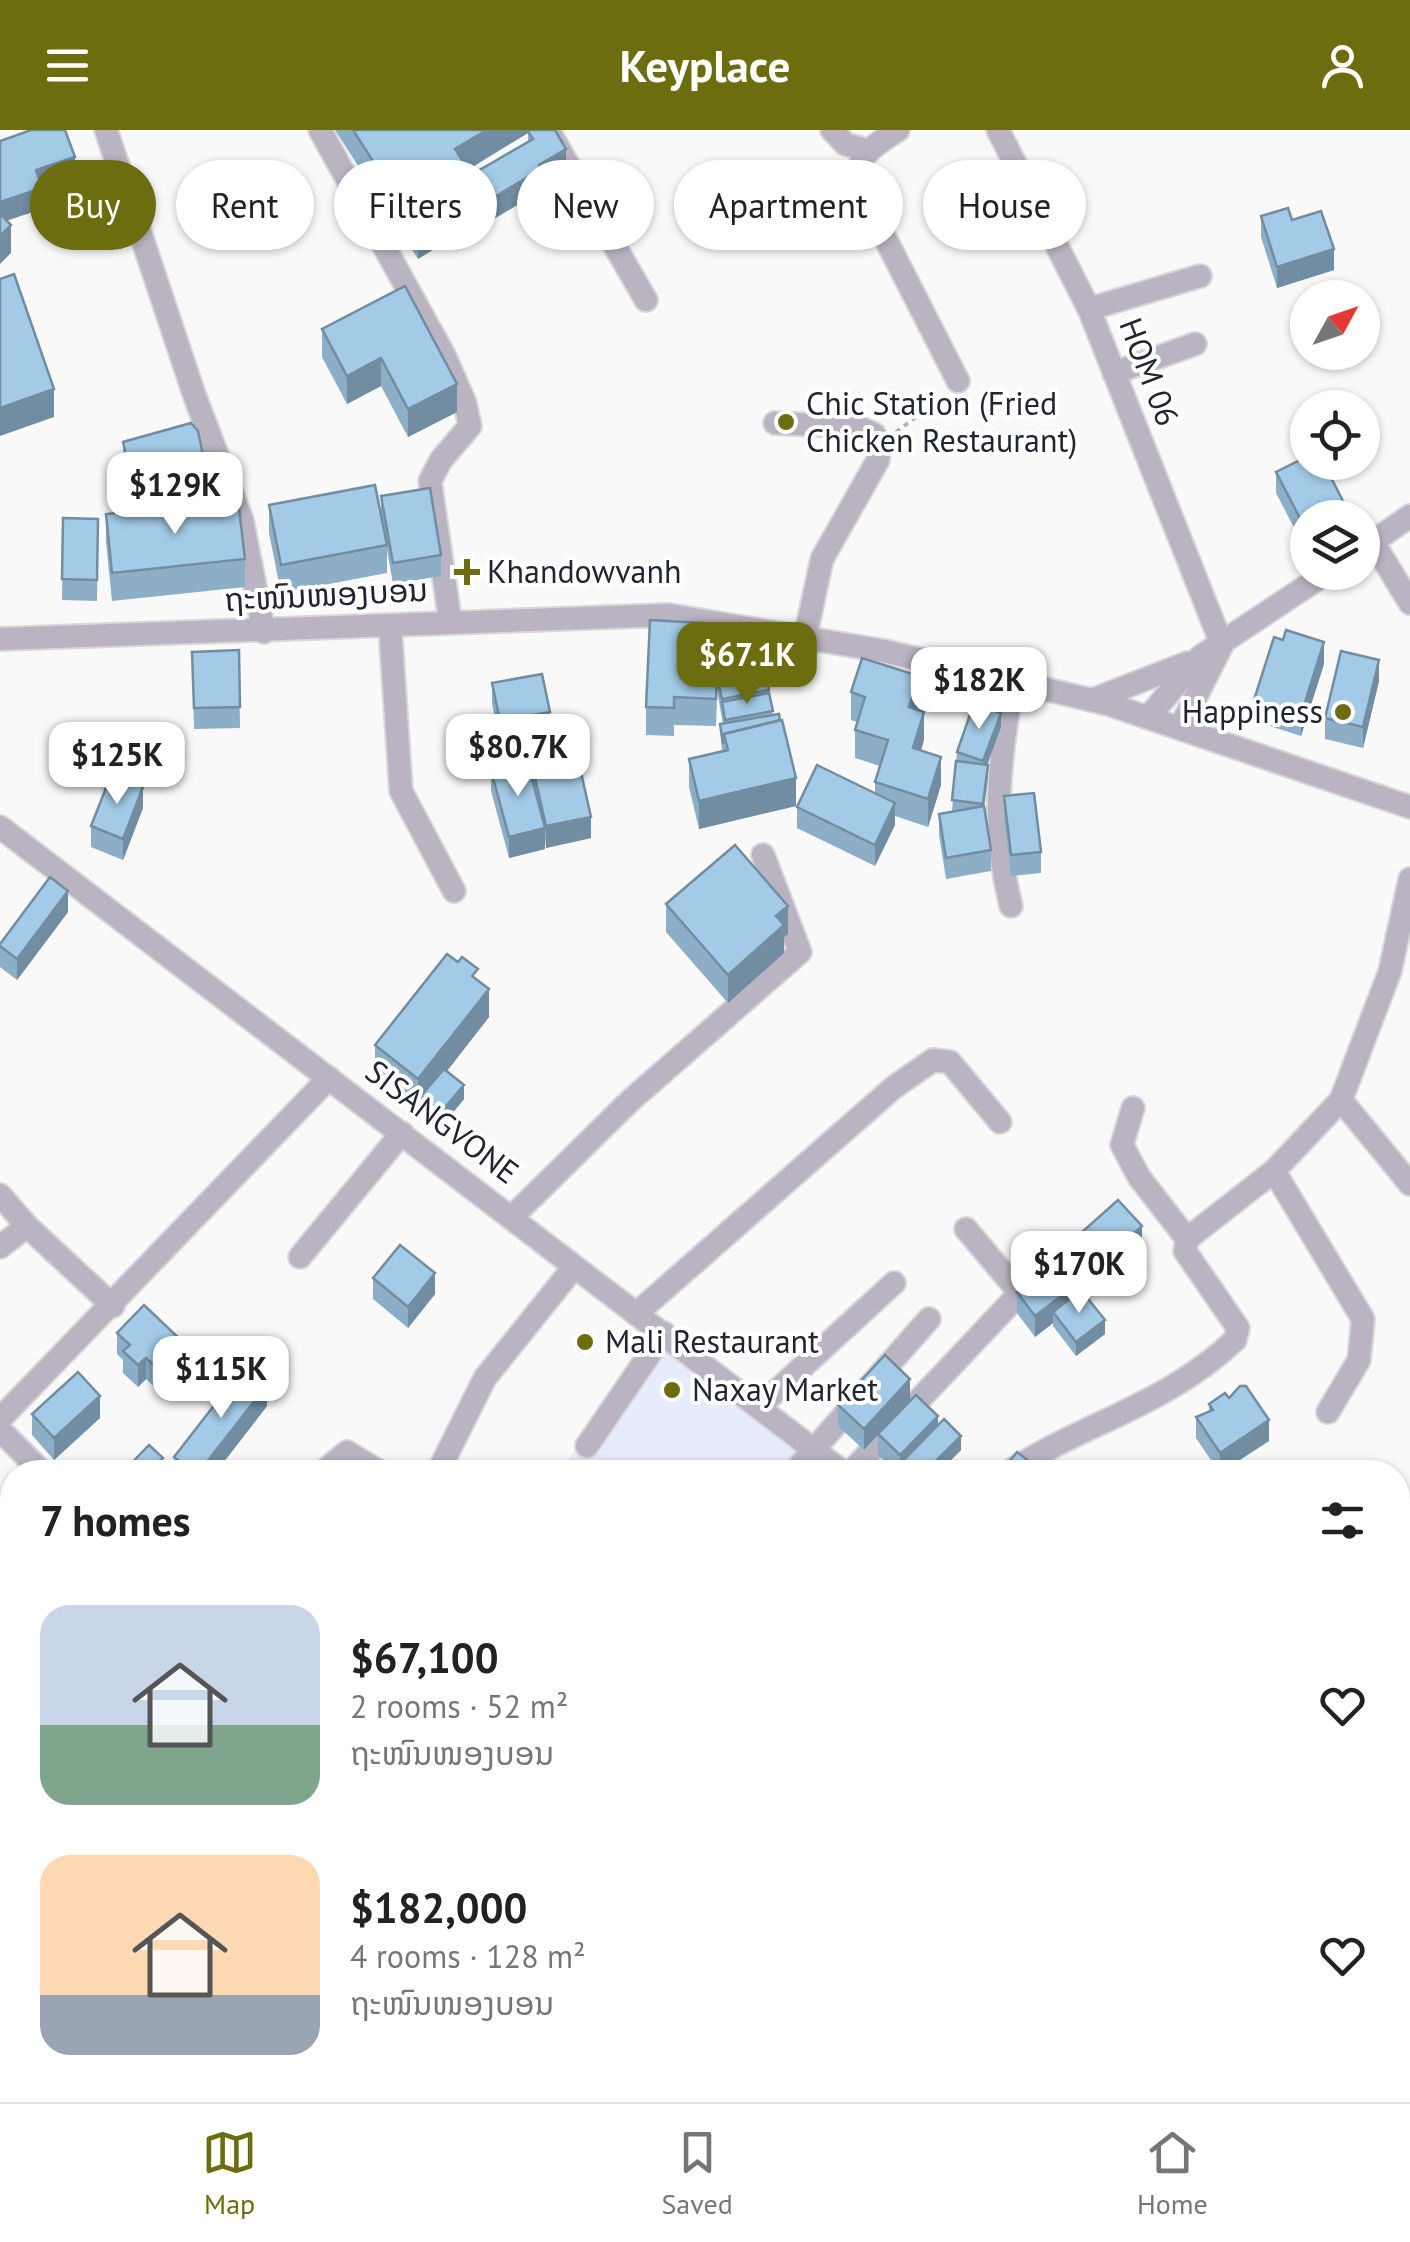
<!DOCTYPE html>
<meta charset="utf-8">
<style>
:root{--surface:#fff;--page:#f2f2f2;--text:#222;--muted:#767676;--line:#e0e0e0;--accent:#6c6d0f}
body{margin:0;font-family:"PT Sans","Noto Sans Lao",sans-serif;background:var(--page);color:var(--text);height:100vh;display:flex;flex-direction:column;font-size:38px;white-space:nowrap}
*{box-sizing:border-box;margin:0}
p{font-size:32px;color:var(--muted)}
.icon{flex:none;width:55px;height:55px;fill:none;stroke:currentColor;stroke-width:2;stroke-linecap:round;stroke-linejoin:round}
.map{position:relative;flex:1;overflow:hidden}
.details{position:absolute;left:0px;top:1330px;width:1410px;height:642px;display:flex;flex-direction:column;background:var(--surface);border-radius:40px 40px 0 0;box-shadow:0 2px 8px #0004}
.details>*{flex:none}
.top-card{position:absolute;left:30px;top:30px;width:1350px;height:90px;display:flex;gap:20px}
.needle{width:65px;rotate:50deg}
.controls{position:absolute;left:1290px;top:150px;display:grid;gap:20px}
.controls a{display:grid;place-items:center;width:90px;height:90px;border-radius:50%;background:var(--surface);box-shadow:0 2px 8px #0004;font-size:50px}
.price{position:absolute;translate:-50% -85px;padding:0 22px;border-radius:20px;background:#fff;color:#222;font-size:32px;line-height:65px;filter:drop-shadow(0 2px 5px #0008)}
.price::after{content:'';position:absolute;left:50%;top:60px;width:30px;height:22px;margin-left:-15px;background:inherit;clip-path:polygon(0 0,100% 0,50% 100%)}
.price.selected{background:var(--accent);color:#fff}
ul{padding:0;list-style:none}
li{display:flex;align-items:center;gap:30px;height:250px;padding:0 40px}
li span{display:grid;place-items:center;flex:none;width:280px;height:200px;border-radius:30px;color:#555}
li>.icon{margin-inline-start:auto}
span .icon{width:120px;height:120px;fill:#fffc;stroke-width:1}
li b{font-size:42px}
h2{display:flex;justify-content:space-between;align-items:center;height:120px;padding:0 40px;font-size:42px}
.tag{padding:0 35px;border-radius:45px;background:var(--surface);box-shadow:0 2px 8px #0004;font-size:35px;line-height:90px}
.tag.selected{background:var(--accent);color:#fff}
header{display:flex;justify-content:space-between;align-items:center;height:130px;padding:0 40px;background:var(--accent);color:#fff;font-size:45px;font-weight:700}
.tab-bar{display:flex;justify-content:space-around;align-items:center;height:140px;border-top:2px solid var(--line);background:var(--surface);font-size:28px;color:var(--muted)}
.tab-bar a{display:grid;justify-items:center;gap:5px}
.tab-bar .selected{color:var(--accent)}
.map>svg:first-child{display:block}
</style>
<header><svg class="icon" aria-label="menu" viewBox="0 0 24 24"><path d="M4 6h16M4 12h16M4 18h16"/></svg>Keyplace<svg class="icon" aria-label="person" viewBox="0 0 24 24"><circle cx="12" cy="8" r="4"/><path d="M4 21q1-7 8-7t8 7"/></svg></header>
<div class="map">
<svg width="1410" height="1972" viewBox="0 0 1410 1972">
<rect width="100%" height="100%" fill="#f9f9f9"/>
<path fill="#e7ecfc" d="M 653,1204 L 806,1316 L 786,1342 L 560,1342 Z"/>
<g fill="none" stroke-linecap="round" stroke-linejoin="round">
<g stroke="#d6d7d9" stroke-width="26">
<g id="minor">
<path d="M 106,0 L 195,267 L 242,390 L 264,502"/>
<path d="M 320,0 L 444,225 L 465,273 L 470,296 L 441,330 L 430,351 L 450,490"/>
<path d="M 548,0 L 646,170"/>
<path d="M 832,0 L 845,14 L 867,20"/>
<path d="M 898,0 C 877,14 856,24 857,53 L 958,251"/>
<path d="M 998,0 L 1089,179 L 1222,515"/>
<path d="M 1089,179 L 1200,146"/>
<path d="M 1114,243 L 1195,214"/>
<path d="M 775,293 L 858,297 L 874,304 L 880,314 L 878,330 L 822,429 L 805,508"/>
<path d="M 1373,412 L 1410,473"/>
<path d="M 1364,418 L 1410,386"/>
<path d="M 390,496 L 401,661 L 454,761"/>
<path d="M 0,509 L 669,485 L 884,521 L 1108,574 L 1410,677"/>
<path d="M 1092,570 L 1187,533"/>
<path d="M 1149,586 L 1200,527 L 1328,442"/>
<path d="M 1181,596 L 1220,519"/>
<path d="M 0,697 L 843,1342"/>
<path d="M 1011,776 C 991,698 999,629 1013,552"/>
<path d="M 1341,970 L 1410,1054"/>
<path d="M 1274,1041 L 1363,1189 L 1359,1230 L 1328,1282"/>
<path d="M 0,1065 L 27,1096 L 113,1176"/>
<path d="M 512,1087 L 631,970 L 800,822 L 763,725"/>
<path d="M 966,1099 L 1020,1163"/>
<path d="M 1187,1109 L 1274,1041 L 1341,970 L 1390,841 L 1410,749"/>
<path d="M 0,1117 L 27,1096"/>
<path d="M 300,1127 L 402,1003"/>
<path d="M 637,1183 L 893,958 L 933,930 L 950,932 L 1000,992"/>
<path d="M 760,1276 L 894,1153"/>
<path d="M 0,1289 L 329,948"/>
<path d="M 0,1300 L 42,1342"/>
<path d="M 587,1316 L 664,1203"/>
<path d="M 323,1342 L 347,1322 L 380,1342"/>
<path d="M 438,1342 L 485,1248 L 574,1137"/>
<path d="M 794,1342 L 929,1189"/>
<path d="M 851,1342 L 1054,1127"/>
<path d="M 1009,1342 C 1085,1292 1165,1276 1235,1210 L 1238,1198 L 1185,1121 L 1187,1109 L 1139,1047 L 1122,1015 L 1133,978"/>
<path d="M 1398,1445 L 1410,1449"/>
<path d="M 1398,1706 L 1410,1692"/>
<path d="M 1398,1766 L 1410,1775"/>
<path d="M 204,1960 L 205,1972"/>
<path d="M 646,1960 L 688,1972"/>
<path d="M 370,1972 L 370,1960"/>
<path d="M 508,1972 L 512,1960"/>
<path d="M 837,1972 L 844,1960"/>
<path d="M 1178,1972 L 1180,1960"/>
</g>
</g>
<path stroke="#b0b1b5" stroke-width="4" stroke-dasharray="5 5" stroke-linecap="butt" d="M 896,302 L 944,266"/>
<use href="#minor" stroke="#bab4c2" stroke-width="22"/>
</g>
<g fill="#8caec6" fill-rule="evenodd">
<path d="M 335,0 L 555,0 L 566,40 L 541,54 L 541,61 L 485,94 L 482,89 L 418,129 ZM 528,3 L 528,11 L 471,45 L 468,40 Z"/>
<path d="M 1261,86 L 1292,90 L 1334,140 L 1277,158 L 1261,107 Z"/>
<path d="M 405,156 L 457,282 L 408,307 L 381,256 L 347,274 L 322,227 L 322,199 Z"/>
<path d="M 123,312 L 209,353 L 209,373 L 245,429 L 245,457 L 112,471 L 106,412 L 106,384 L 196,375 L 134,379 L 123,333 Z"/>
<path d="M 1276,342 L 1344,388 L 1308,388 L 1308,413 L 1303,415 L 1276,363 Z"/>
<path d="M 381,366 L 441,425 L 441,446 L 393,454 L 387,420 L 387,443 L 281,463 L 269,403 L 269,375 L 381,387 Z"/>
<path d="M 63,388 L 98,389 L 97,471 L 62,470 Z"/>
<path d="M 239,520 L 240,598 L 194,599 L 192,522 Z"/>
<path d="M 719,528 L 765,537 L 773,586 L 796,676 L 699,699 L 689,657 L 689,629 L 722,621 L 720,594 L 723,594 L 718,566 L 718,551 L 720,551 L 718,542 L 716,596 L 674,595 L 674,606 L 646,605 L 646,577 Z"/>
<path d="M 1324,534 L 1301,606 L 1254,591 L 1254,570 Z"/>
<path d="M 1379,551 L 1363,618 L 1325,609 L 1325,588 Z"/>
<path d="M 492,553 L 550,582 L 550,603 L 500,612 L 492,574 Z"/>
<path d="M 851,562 L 919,574 L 917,579 L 924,610 L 921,621 L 941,655 L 928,697 L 895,686 L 895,695 L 875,736 L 797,698 L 797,677 L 875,664 L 875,652 L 880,636 L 855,628 L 855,600 L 857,592 L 851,590 Z"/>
<path d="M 1001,597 L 987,635 L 988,649 L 984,679 L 991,720 L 991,741 L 946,749 L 939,705 L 939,684 L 952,681 L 957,622 Z"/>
<path d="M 531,630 L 591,708 L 546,718 L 545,709 L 545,719 L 509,728 L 491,661 L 491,640 L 531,646 Z"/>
<path d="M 1004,666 L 1041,722 L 1041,743 L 1011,746 L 1004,687 Z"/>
<path d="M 143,678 L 123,730 L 91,717 L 91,696 Z"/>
<path d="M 666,774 L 788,804 L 784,807 L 784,823 L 728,873 L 666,802 Z"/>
<path d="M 68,782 L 17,850 L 0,837 L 0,814 Z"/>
<path d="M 478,850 L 489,887 L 447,941 L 464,969 L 441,997 L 421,980 L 421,973 L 418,977 L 375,943 L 375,915 Z"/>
<path d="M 1082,1102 L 1142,1118 L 1106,1150 L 1082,1124 Z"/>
<path d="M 373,1148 L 435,1164 L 408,1198 L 373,1169 Z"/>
<path d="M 1017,1162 L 1086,1166 L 1105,1204 L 1076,1226 L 1053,1196 L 1053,1193 L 1035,1207 L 1017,1183 Z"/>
<path d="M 117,1203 L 185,1235 L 160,1262 L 146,1249 L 138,1257 L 123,1243 L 123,1230 L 117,1224 Z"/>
<path d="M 910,1270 L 881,1301 L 938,1295 L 961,1320 L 939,1342 L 896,1342 L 878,1325 L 878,1304 L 864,1320 L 838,1296 L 838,1275 Z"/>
<path d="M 1209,1274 L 1269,1311 L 1222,1342 L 1219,1342 L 1196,1308 L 1196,1287 L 1209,1282 Z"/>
<path d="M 267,1276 L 216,1342 L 174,1342 L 174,1327 Z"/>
<path d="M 32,1284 L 100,1288 L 54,1330 L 32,1305 Z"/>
<path d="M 12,1512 L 12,1576 L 8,1559 L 0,1561 L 0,1515 Z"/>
</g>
<g fill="#728da1">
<path d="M 487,0 L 533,0 L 455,47 L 455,19 Z"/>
<path d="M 566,19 L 566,40 L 541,54 L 541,61 L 485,94 L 485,73 L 539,35 Z"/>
<path d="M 75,27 L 75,48 L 42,59 L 42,79 L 0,93 L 0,72 L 36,40 Z"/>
<path d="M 482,62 L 482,90 L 418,129 L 418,101 Z"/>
<path d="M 11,95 L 11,123 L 0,134 L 0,106 Z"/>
<path d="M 1334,119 L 1334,140 L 1277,158 L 1277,137 Z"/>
<path d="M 381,228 L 381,256 L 347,274 L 347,246 Z"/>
<path d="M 457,254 L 457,282 L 408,307 L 408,279 Z"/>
<path d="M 54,259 L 54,287 L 0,306 L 0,278 Z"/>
<path d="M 1344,373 L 1344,388 L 1315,388 Z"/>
<path d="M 1308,391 L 1308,413 L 1303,415 L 1303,394 Z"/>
<path d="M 1324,512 L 1324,534 L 1301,606 L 1301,585 Z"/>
<path d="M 1379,530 L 1379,551 L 1363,618 L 1363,597 Z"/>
<path d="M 919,546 L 919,574 L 909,605 L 909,577 Z"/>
<path d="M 924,582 L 924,610 L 913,646 L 913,618 Z"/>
<path d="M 1001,583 L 1001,597 L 983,646 L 983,631 Z"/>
<path d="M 941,627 L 941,655 L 928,697 L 928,669 Z"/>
<path d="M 796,648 L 796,676 L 699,699 L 699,671 Z"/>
<path d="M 143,657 L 143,678 L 123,730 L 123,709 Z"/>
<path d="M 895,673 L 895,695 L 875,736 L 875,715 Z"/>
<path d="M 591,687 L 591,708 L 546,718 L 546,696 Z"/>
<path d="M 545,698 L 545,719 L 509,728 L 509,707 Z"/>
<path d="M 68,761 L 68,782 L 17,850 L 17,829 Z"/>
<path d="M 788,776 L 788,804 L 784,807 L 784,823 L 728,873 L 728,845 L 776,786 Z"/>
<path d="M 489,859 L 489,887 L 425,969 L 421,966 L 421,973 L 418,977 L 418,949 Z"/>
<path d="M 464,955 L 464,969 L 441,997 L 441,982 Z"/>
<path d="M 1142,1096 L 1142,1118 L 1106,1150 L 1106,1129 Z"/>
<path d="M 435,1143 L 435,1164 L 408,1198 L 408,1177 Z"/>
<path d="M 1086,1147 L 1086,1168 L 1053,1182 L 1053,1193 L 1035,1207 L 1035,1186 Z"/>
<path d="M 1105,1190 L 1105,1204 L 1076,1226 L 1076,1212 Z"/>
<path d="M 185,1214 L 185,1235 L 160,1262 L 160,1241 Z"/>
<path d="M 146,1228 L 146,1249 L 138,1257 L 138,1235 Z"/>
<path d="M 910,1249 L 910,1270 L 864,1320 L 864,1299 Z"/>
<path d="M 267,1255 L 267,1276 L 216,1342 L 199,1342 Z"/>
<path d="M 100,1266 L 100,1288 L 54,1330 L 54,1308 Z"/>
<path d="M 938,1286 L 938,1308 L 900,1336 L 900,1325 Z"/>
<path d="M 1269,1290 L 1269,1311 L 1220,1342 L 1220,1323 Z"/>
<path d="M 961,1306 L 961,1320 L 939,1342 L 925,1342 Z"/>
<path d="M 8,1538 L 8,1559 L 0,1561 L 0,1540 Z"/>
</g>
<g fill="#a3cae6" stroke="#728da1" stroke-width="2.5">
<path d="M 31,0 L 65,0 L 75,27 L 36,40 L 42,58 L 0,72 L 0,11 Z"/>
<path d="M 353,0 L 487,0 L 455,19 L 482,62 L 418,101 Z"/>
<path d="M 530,0 L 555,0 L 566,19 L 539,35 L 541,39 L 485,73 L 482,68 L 482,62 L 471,45 L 533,9 L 528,1 Z"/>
<path d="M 1288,78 L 1292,90 L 1321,81 L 1334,119 L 1277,137 L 1261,86 Z"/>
<path d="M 0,84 L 11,95 L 0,106 Z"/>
<path d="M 14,144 L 54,259 L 0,278 L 0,149 Z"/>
<path d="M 405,156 L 457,254 L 408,279 L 381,228 L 347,246 L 322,199 Z"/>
<path d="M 191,293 L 198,301 L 209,353 L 134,358 L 123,312 Z"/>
<path d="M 1308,326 L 1308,332 L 1323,332 L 1344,373 L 1315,388 L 1308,388 L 1308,391 L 1303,394 L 1276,342 Z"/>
<path d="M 375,355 L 387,415 L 281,435 L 269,375 Z"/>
<path d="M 430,358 L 441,425 L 393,433 L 381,366 Z"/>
<path d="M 238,370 L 245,429 L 112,443 L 106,384 Z"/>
<path d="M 63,388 L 98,389 L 97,450 L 62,449 Z"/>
<path d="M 650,490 L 719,494 L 716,569 L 674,567 L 674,578 L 646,577 Z"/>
<path d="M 1286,500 L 1324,512 L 1301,585 L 1254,570 L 1274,507 L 1283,510 Z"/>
<path d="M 239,520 L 240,577 L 194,578 L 192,522 Z"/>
<path d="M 761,520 L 765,537 L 722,545 L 718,528 Z"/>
<path d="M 1341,521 L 1379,530 L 1363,597 L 1325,588 Z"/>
<path d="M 862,528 L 919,546 L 909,577 L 924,582 L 913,618 L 941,627 L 928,669 L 875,652 L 888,610 L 855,600 L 865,567 L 851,562 Z"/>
<path d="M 766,542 L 769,560 L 722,569 L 718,551 Z"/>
<path d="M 542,544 L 550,582 L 500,591 L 492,553 Z"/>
<path d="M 769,563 L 773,581 L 725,590 L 722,572 Z"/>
<path d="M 974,573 L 1001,583 L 983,631 L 957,622 Z"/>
<path d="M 779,584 L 780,590 L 724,604 L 723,614 L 720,594 Z"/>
<path d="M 782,590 L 796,648 L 699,671 L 689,629 L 728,620 L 724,604 Z"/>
<path d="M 576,620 L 591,687 L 546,696 L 531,630 Z"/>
<path d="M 527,630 L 545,698 L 509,707 L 491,640 Z"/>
<path d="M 956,631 L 988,635 L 983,674 L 952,670 Z"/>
<path d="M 817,635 L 895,673 L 875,715 L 797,677 Z"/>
<path d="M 111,645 L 143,657 L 123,709 L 91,696 Z"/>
<path d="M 1034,663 L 1041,722 L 1011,725 L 1004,666 Z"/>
<path d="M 984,676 L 991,720 L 946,728 L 939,684 Z"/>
<path d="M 735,715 L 788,776 L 776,786 L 784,795 L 728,845 L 666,774 Z"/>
<path d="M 50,747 L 68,761 L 17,829 L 0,816 L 0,814 Z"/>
<path d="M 447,824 L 458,832 L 462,827 L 478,839 L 472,846 L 489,859 L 418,949 L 375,915 Z"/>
<path d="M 444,939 L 464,955 L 441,982 L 421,966 Z"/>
<path d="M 1118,1070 L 1142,1096 L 1106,1129 L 1082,1102 Z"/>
<path d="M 400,1115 L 435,1143 L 408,1177 L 373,1148 Z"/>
<path d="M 1068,1123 L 1086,1147 L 1035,1186 L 1017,1162 Z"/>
<path d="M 1081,1160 L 1105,1190 L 1076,1212 L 1053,1182 Z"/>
<path d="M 144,1175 L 185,1214 L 160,1241 L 146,1228 L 138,1235 L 123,1221 L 130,1215 L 117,1203 Z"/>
<path d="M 885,1225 L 910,1249 L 864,1299 L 838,1275 Z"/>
<path d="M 244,1237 L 267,1255 L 199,1342 L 193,1342 L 174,1327 Z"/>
<path d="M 78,1242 L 100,1266 L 54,1308 L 32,1284 Z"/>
<path d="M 1240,1256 L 1246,1256 L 1269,1290 L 1220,1323 L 1196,1287 L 1213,1280 L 1209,1274 L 1225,1263 L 1229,1268 Z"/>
<path d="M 916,1265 L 938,1286 L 900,1325 L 878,1304 Z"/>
<path d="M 944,1289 L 961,1306 L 925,1342 L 907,1342 L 899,1335 Z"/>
<path d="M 149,1315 L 163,1328 L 156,1335 L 165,1342 L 123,1342 Z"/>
<path d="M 1017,1322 L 1043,1342 L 1001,1342 Z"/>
<path d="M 12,1512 L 12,1555 L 8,1538 L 0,1540 L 0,1515 Z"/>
<path d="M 1367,1961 L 1386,1972 L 1361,1972 Z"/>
</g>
<g fill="#6c6d0f" stroke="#fff" stroke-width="4">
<circle cx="786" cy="292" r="10"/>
<path d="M462 427h10v10h10v10h-10v10h-10v-10h-10v-10h10z"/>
<circle cx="1343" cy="582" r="10"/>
<circle cx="585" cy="1212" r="10"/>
<circle cx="672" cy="1260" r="10"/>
</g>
<g text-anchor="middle" stroke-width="8" stroke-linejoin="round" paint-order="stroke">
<g font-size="32" fill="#212530" stroke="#fff">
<text transform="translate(1149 242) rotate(69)" y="11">HOM 06</text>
<text transform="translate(326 465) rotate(-3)" y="11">ຖະໜົນໜອງບອນ</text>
<text transform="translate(442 992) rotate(37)" y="11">SISANGVONE</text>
</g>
<g font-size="32" fill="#212530" stroke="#fff" text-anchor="start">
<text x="806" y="285">Chic Station (Fried<tspan x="806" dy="37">Chicken Restaurant)</tspan></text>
<text x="487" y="453">Khandowvanh</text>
<text x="1323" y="593" text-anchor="end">Happiness</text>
<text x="605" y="1223">Mali Restaurant</text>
<text x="692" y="1271">Naxay Market</text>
</g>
</g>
</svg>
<div class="controls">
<a><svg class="needle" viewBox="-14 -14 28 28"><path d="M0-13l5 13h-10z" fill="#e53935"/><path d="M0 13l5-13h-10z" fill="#767676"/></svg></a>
<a><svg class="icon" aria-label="locate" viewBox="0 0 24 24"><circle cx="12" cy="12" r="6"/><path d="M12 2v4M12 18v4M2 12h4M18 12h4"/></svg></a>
<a><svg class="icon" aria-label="layers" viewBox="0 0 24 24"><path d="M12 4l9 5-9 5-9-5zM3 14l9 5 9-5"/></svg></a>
</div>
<b class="price" style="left:175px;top:407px">$129K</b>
<b class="price selected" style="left:747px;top:577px">$67.1K</b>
<b class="price" style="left:979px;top:602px">$182K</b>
<b class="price" style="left:518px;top:669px">$80.7K</b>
<b class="price" style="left:117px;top:677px">$125K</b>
<b class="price" style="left:1079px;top:1186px">$170K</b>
<b class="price" style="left:221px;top:1291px">$115K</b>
<div class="top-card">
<a class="tag selected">Buy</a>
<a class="tag">Rent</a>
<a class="tag">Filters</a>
<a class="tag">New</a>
<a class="tag">Apartment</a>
<a class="tag">House</a>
</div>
<section class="details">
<h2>7 homes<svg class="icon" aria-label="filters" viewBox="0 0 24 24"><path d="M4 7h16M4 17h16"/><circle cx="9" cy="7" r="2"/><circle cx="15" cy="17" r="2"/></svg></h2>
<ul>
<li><span style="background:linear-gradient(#c9d6e8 60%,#7fa58c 0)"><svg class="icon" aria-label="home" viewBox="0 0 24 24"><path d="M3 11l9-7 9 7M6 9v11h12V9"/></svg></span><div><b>$67,100</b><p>2 rooms · 52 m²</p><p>ຖະໜົນໜອງບອນ</p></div><svg class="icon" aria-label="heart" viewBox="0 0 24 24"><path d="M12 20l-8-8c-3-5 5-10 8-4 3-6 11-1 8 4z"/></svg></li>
<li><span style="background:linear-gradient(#ffd9b3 70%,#9aa5b1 0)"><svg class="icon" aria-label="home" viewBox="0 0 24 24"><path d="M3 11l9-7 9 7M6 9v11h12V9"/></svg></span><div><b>$182,000</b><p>4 rooms · 128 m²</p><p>ຖະໜົນໜອງບອນ</p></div><svg class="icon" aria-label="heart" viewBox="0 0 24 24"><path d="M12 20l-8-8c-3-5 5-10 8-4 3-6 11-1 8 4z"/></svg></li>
</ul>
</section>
</div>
<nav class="tab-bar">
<a class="selected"><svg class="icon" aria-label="map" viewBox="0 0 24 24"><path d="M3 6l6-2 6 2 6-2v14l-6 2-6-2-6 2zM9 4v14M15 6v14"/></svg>Map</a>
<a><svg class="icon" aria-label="saved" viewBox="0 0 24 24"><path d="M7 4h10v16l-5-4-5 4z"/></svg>Saved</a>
<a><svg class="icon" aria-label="home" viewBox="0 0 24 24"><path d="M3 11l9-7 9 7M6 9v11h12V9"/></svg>Home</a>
</nav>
